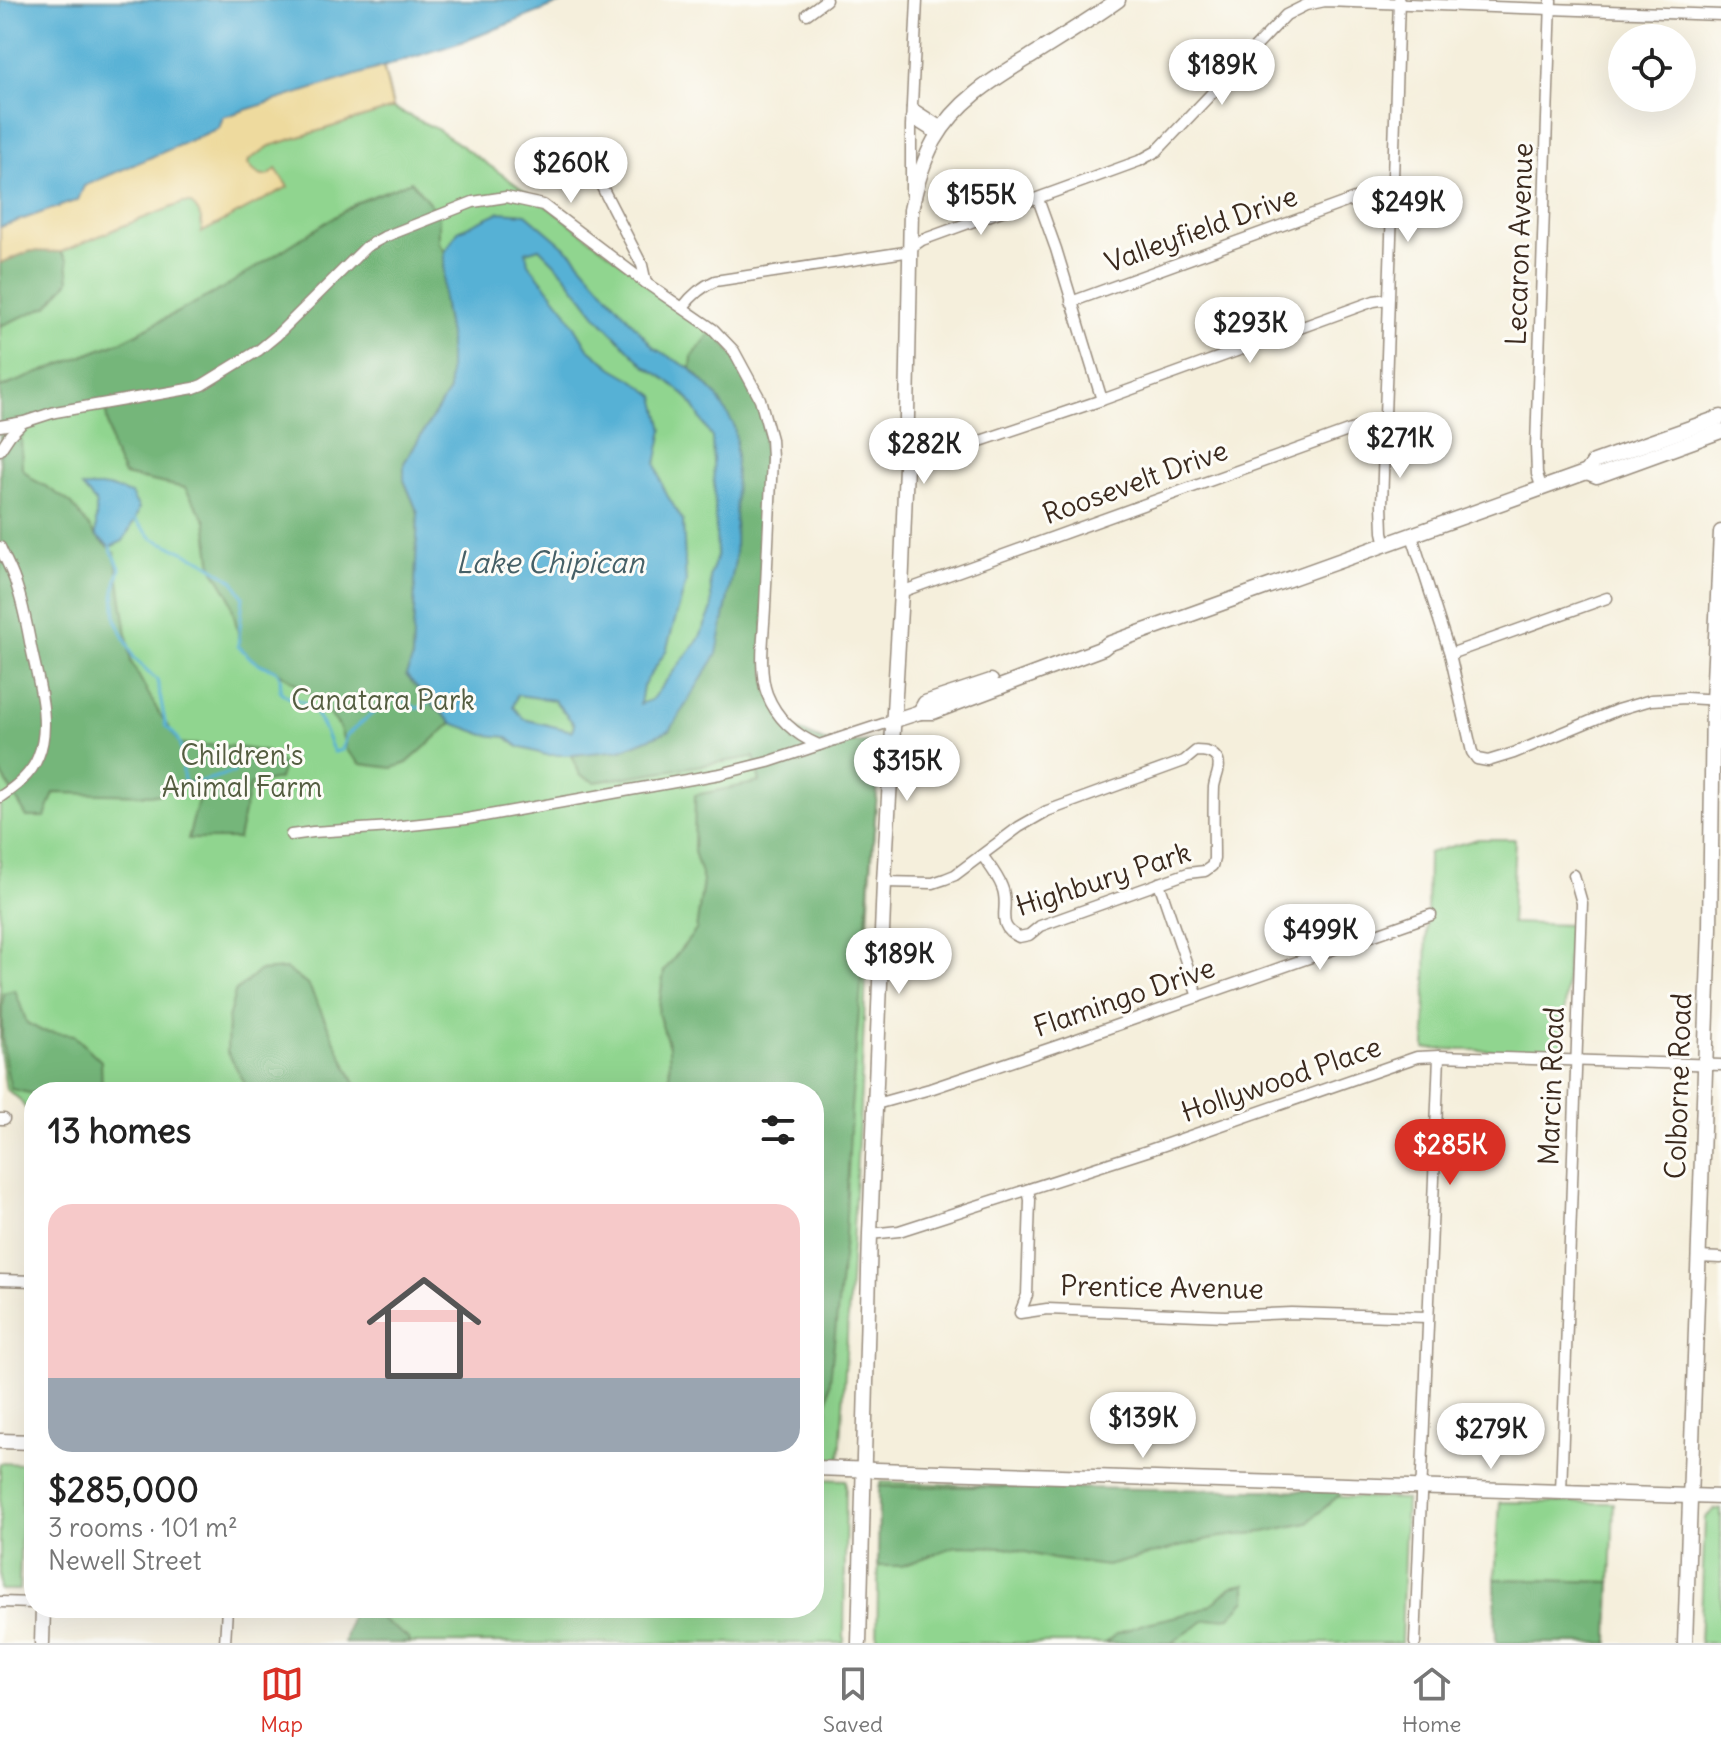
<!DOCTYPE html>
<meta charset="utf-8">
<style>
:root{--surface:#fff;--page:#f2f2f2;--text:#222;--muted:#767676;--line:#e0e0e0;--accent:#d93025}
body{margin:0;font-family:Delius,sans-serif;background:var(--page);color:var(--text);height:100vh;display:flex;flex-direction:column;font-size:30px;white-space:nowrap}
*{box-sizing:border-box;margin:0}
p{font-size:26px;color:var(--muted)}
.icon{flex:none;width:44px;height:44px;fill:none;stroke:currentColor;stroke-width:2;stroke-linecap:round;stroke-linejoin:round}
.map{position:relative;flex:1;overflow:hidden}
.drawer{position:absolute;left:24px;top:1082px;width:800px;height:536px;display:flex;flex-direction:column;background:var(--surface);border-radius:32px;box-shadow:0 8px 32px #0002}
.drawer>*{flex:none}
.tools{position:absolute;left:1608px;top:24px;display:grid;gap:16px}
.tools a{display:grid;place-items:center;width:88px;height:88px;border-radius:50%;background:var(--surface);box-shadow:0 8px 32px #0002;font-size:40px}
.price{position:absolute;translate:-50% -68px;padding:0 18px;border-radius:28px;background:#fff;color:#222;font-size:26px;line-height:52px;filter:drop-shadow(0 2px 4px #0008)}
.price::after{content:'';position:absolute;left:50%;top:48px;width:24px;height:18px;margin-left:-12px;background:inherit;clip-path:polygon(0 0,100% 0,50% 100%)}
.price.active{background:var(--accent);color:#fff}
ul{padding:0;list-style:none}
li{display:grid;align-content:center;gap:16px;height:424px;padding:0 24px}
li span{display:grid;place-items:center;height:248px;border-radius:24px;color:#555}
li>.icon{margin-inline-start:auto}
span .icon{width:144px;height:144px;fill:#fffc;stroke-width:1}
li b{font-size:34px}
h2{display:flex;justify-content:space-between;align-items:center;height:96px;padding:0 24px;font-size:34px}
.tab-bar{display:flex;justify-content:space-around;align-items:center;height:112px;border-top:2px solid var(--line);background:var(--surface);font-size:22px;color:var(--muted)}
.tab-bar a{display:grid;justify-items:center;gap:4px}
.tab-bar .active{color:var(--accent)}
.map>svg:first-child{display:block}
</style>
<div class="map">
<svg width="1721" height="1643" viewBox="0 0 1721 1643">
<rect width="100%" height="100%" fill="#fdfcf7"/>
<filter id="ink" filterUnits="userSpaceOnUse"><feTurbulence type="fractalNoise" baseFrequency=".0125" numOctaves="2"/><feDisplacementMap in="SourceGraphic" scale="16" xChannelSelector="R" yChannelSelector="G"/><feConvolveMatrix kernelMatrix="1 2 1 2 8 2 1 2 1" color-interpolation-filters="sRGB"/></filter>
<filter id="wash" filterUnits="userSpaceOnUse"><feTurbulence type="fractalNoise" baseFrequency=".006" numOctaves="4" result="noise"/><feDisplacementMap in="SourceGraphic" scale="32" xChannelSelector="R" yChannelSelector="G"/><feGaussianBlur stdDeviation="1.8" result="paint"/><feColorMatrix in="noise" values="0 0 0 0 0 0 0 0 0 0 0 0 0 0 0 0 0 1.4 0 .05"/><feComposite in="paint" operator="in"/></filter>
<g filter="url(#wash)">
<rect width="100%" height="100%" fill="#f5efdc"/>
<g fill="#90d58f" stroke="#668056" stroke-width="2">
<path d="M 383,66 L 393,108 L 437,129 L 533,196 L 713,330 L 768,691 L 791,727 L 826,742 L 881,743 L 870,884 L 861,1089 L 840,1459 L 814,1458 L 814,1092 L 34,1092 L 34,1121 L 19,1099 L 6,1089 L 0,1049 L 0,227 Z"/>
<path d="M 1478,839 L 1515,839 L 1511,923 L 1569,925 L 1563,1052 L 1425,1049 L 1428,853 Z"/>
<path d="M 0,1463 L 23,1464 L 19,1590 L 0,1590 Z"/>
<path d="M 814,1479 L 846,1480 L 844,1643 L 346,1643 L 354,1608 L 814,1608 Z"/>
<path d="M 880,1482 L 1406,1499 L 1401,1643 L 877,1643 Z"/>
<path d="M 1500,1502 L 1614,1503 L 1611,1582 L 1495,1579 Z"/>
<path d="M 1715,1509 L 1721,1509 L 1721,1643 L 1700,1643 L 1705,1518 Z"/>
</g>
<g fill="#74b67a" stroke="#58704c" stroke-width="2">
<path d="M 411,181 L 439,214 L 439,242 L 445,252 L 443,300 L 449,335 L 449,391 L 404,463 L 404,480 L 418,513 L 412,661 L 406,675 L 429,701 L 452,723 L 407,763 L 393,768 L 361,764 L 347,751 L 339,726 L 316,697 L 277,671 L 254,661 L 238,646 L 238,632 L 229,595 L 212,567 L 206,521 L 185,488 L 124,475 L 112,450 L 105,405 L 50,415 L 29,425 L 21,439 L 22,468 L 32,479 L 47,487 L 71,503 L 96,536 L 115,553 L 131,662 L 159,713 L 180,744 L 230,746 L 267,752 L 283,765 L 279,779 L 250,785 L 238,839 L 188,839 L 203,781 L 183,782 L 157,795 L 54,793 L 45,817 L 27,817 L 0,771 L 0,388 L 122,341 L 222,289 L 358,202 Z"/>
<path d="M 31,251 L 61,252 L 67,260 L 69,281 L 48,306 L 0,326 L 0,263 Z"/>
<path d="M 713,330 L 745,369 L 764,420 L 764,657 L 768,691 L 791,727 L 826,742 L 881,743 L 851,1108 L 845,1238 L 824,1438 L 814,1440 L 814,1092 L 670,1092 L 669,1047 L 658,1013 L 664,971 L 696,930 L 703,881 L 694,851 L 695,795 L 760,782 L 754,757 L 595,782 L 580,775 L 572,755 L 621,750 L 670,730 L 735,561 L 716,395 L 691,369 L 692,357 Z"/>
<path d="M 286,969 L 309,986 L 359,1092 L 257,1092 L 248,1089 L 227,1051 L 228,1019 L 235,992 L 259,971 Z"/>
<path d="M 15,990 L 27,1023 L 42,1031 L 74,1035 L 101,1061 L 102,1092 L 34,1092 L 34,1094 L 11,1089 C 2,1054 0,1028 3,993 Z"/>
<path d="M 879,1486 L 1344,1491 L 1307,1523 L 1264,1532 L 1213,1538 L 1107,1566 L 1053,1559 L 1006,1547 L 956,1546 L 902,1566 L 878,1566 Z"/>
<path d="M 1495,1579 L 1611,1582 L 1609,1643 L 1496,1643 Z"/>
<path d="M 1246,1584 L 1246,1600 L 1230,1617 L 1206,1620 L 1171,1643 L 1105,1643 L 1116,1634 L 1143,1624 L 1198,1611 L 1216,1601 L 1231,1587 Z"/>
<path d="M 352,1608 L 371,1608 L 373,1613 L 408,1638 L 409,1643 L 344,1643 Z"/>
</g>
<path fill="#eeda9e" stroke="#94825e" stroke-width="2" d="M 383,66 L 393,108 L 270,146 L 249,160 L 248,164 C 256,175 266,182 276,169 L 288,187 L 201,233 C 203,221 200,210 190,203 L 183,203 L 123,226 L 61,252 L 31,251 L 0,263 L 0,227 L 78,200 L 83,186 L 219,128 L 223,117 Z"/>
<g fill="#57b1d5" stroke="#496e7a" stroke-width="2" fill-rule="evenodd">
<path d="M 0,0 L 569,0 L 465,41 L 223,117 L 219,128 L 84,186 L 78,200 L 0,227 Z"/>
<path d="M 499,212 L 526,214 L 573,254 L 654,348 L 691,369 L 716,395 L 734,425 L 736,440 L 735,561 L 717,654 L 670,730 L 621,750 L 572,755 L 546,755 L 519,747 L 506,737 L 485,735 L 452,723 L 429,701 L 406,675 L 412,660 L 418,513 L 404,480 L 404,463 L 449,391 L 449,335 L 443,300 L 445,252 L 458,231 ZM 539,248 L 562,271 L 600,320 L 645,366 L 667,380 L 689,399 L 712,438 L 717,556 L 710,576 L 712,609 L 699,639 L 651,700 L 640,704 L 643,686 L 666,651 L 686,583 L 683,521 L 664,490 L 656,464 L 663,430 L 655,396 L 632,379 L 613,368 L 588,348 L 564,308 L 528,263 L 526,252 ZM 517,695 L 554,700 L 574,724 L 572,731 L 524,719 L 513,707 Z"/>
<path d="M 82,487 L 108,487 L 131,494 L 139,508 L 135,520 L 123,541 L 110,547 L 96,536 L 96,503 Z"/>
</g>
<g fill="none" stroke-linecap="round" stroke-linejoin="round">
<g stroke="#57b1d5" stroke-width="3">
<path d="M 135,520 L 152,538 L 201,560 L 234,581 L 243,597 L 238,646 C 243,650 248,656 253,660 C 271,673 283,662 280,691 C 287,699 294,698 303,702 C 320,711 326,736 334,752 L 342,750 L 346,736 L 369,716 L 397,696 L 416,708 L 424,707 L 429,701"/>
<path d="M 110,547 L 120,568 L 114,591 L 116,619 L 134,658 L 157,680 L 166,727 C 188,741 178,763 185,783 L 192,784 L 234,772"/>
</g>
</g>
</g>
<g filter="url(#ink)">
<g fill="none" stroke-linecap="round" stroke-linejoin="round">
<g stroke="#988c7d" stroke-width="13">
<g id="street">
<path d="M 807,14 L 826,0"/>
<path d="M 912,108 L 943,128"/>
<path d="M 911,118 L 938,135"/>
<path d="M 585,154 L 642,265 L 646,283"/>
<path d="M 911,194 L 911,126 L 917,0"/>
<path d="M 1038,199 L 1056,249 L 1102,400"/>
<path d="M 1071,302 L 1379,190 L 1393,188"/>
<path d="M 683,307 C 692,295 701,287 715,281 L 905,252 L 922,240 L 1139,161 L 1157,151 L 1286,15 L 1306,5 L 1325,1 L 1721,15"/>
<path d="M 0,426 L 24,422 L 55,412 L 194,388 L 202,385 L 259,350 L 276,336 L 366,247 L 384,237 L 473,202 L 506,197 L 543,205 L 646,283 L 713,329 L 734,351 L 760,399 L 771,439 L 772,458 C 770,508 767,558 765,607 C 764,633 758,670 767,694 C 777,719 795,735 819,745"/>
<path d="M 0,450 L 10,435 L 22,423"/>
<path d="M 906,466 L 1102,400 L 1374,301 L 1388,299"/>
<path d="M 1542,489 L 1537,474 L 1536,447 L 1551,0"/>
<path d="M 1412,536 L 1450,654 L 1472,752 L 1477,759 L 1488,761 L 1514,753 L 1617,710 L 1651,700 L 1686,698 L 1721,700"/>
<path d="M 1386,545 L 1383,532 L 1382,505 L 1399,0"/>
<path d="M 0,547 C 5,559 11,569 15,581 C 23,603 27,625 31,647 C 38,681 52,724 38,757 C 31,775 15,787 0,797"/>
<path d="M 901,592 L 1384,418"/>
<path d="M 1450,654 L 1607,598"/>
<path d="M 291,835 L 313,832 L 392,827 L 467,819 L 720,774 L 768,762 L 892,721"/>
<path d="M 884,882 L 933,883 L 945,879 L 955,875 L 1019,827 L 1047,811 L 1184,761 L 1196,751 C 1205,751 1214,752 1218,761 C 1221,769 1215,778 1214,787 C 1213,811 1214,835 1214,859 L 1212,866 L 1205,871 L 1188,873 L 1040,926 L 1029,935 L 1019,937 C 993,925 1011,908 1002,887 C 998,876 989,865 982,855"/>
<path d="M 1159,883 L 1198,997"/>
<path d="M 876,1104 L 930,1089 L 1063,1044 L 1431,915"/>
<path d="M 0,1119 L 4,1119"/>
<path d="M 1028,1190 L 1030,1200 L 1027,1295 L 1020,1313 L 1047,1309 L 1225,1316 L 1291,1313 L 1427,1317"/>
<path d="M 870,1234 L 899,1231 L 1147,1151 L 1417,1057 L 1439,1056 L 1721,1065"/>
<path d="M 1697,1257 L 1721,1258"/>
<path d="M 0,1280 L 34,1281"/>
<path d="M 1561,1492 L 1582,903 L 1574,875"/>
<path d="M 0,1602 L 34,1603"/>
<path d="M 225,1643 L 227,1608"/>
<path d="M 1415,1643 L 1439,1056"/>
</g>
</g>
<g stroke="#988c7d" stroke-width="17">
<g id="secondary">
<path d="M 1587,472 L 1594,462 L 1721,417"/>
<path d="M 1587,472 L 1597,476 L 1721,431"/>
<path d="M 920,712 L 925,703 L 991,681"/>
<path d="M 892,721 L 920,712 L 933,712 L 1103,648 L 1108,644 L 1587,472"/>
<path d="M 0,1441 L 34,1442"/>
<path d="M 814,1468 L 1721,1497"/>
<path d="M 42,1643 L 43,1608"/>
<path d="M 859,1643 L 870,1234 L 884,882 L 901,592 L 906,466 L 911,210 C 916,186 922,163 934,141 C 956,102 993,79 1030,57 C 1060,38 1090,20 1118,0"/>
<path d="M 1685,1643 L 1710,928 L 1713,701 L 1721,532"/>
</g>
</g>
<use href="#street" stroke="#fff" stroke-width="10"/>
<use href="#secondary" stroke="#fff" stroke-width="14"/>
</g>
</g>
<g text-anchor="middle" stroke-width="6" stroke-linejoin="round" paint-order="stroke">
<g font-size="28" fill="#3b2a1e" stroke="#fdfcf7">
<text transform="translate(1201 229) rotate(-20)" y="10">Valleyfield Drive</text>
<text transform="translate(1519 244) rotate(-88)" y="10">Lecaron Avenue</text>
<text transform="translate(1135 482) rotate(-20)" y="10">Roosevelt Drive</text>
<text transform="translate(1103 879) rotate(-18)" y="10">Highbury Park</text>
<text transform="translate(1124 997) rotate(-19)" y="10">Flamingo Drive</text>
<text transform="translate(1281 1079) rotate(-19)" y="10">Hollywood Place</text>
<text transform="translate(1551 1086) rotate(-88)" y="10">Marcin Road</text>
<text transform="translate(1678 1086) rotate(-88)" y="10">Colborne Road</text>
<text transform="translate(1162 1287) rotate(1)" y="10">Prentice Avenue</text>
</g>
<g font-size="28" fill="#545d40" stroke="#fdfcf7">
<text x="383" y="710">Canatara Park</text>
<text x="242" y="765">Children's<tspan x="242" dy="32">Animal Farm</tspan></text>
</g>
<g font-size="30" font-style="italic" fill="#466067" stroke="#fdfcf7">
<text x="550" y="573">Lake Chipican</text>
</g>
</g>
</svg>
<div class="tools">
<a><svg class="icon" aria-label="locate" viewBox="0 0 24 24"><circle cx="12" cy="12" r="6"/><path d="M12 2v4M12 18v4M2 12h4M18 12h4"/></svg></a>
</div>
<b class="price" style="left:1222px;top:107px">$189K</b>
<b class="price" style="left:571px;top:205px">$260K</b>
<b class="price" style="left:981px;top:237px">$155K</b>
<b class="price" style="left:1408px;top:244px">$249K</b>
<b class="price" style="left:1250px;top:365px">$293K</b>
<b class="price" style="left:1400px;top:480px">$271K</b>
<b class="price" style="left:924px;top:486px">$282K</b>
<b class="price" style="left:907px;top:803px">$315K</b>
<b class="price" style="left:1320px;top:972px">$499K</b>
<b class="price" style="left:899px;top:996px">$189K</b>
<b class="price active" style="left:1450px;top:1187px">$285K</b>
<b class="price" style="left:1143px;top:1460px">$139K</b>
<b class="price" style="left:1491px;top:1471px">$279K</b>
<section class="drawer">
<h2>13 homes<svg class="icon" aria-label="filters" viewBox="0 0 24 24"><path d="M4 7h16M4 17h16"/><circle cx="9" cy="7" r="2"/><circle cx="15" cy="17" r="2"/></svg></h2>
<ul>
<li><span style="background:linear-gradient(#f6c9c9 70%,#9aa5b1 0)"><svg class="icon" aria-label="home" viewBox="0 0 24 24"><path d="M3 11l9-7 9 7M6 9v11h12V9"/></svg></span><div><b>$285,000</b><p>3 rooms · 101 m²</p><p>Newell Street</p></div></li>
</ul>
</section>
</div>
<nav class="tab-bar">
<a class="active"><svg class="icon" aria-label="map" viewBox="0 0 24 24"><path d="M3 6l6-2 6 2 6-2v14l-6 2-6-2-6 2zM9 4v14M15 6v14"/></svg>Map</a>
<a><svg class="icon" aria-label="saved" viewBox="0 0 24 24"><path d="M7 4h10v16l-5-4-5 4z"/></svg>Saved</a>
<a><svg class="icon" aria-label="home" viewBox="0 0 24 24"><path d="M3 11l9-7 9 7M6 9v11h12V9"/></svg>Home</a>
</nav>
